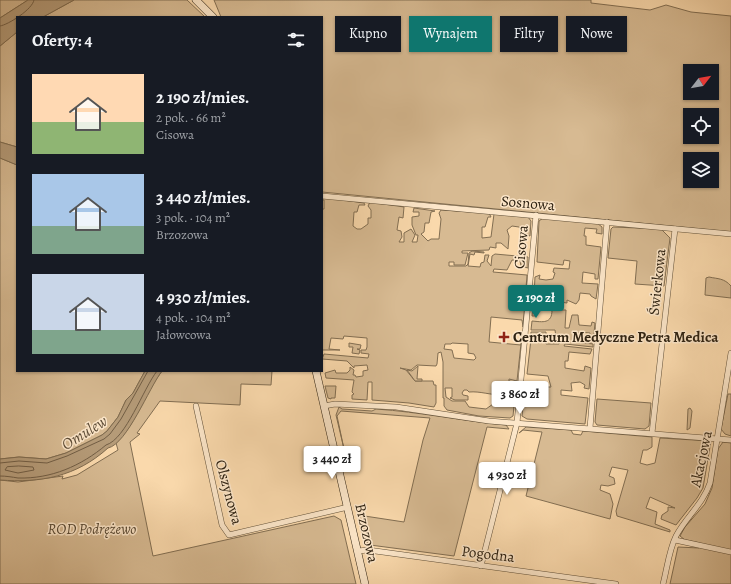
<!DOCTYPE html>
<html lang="pl">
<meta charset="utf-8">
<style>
:root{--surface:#171b24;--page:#242831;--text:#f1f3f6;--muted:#9ea1a6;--accent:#0f766e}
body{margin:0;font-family:Alegreya,serif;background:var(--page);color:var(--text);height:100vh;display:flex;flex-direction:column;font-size:15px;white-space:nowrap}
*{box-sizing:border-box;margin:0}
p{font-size:13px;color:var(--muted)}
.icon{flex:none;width:22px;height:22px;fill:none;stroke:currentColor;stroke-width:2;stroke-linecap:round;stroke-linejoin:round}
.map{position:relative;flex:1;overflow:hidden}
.sheet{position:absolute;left:16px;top:16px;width:307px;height:356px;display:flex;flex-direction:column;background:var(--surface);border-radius:0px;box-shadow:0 1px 3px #0004}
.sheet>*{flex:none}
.guide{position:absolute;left:335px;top:16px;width:336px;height:36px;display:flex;gap:8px}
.needle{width:26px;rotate:59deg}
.fabs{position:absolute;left:683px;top:64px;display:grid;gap:8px}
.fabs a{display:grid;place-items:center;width:36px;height:36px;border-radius:0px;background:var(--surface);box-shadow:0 1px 3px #0004;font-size:20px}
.price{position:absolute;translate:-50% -34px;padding:0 9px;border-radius:4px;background:#fff;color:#222;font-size:13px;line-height:26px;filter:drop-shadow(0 1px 2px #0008)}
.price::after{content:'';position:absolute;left:50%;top:24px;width:12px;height:9px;margin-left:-6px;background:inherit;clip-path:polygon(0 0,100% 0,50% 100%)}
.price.on{background:var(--accent);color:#fff}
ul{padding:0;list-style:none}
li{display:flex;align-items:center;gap:12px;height:100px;padding:0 16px}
li span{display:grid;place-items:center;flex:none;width:112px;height:80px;border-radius:0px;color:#555}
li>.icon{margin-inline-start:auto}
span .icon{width:48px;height:48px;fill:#fffc;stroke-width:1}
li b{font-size:17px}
h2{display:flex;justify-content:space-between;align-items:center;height:48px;padding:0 16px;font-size:17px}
.pill{padding:0 14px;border-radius:0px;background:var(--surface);box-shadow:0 1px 3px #0004;font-size:14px;line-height:36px}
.pill.on{background:var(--accent);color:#fff}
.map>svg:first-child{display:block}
</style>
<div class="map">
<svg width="731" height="584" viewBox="0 0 731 584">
<rect width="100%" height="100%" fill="#fad9ac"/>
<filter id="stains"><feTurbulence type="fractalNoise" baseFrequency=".005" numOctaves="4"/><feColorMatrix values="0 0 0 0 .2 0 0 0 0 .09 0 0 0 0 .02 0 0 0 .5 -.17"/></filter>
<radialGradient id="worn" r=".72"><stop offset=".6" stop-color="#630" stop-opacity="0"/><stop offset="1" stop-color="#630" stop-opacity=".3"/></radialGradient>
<g fill="#d7ba92" stroke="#826e52" fill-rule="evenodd">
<path d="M 0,0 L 28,0 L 0,18 Z"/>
<path d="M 74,0 L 187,0 L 205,17 L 43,17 Z"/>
<path d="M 214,0 L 591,0 L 591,3 L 650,10 L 666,5 L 691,12 L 731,16 L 731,232 L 322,192 L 322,17 L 221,17 ZM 690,71 L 712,71 L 712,93 L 690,93 ZM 690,115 L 712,115 L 712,137 L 690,137 ZM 690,159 L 712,159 L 712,181 L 690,181 Z"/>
<path d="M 17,32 L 17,147 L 0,142 L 0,46 Z"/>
<path d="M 0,158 L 17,165 L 17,371 L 145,371 L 133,393 L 126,400 L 118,417 L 107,431 L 102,435 L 66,453 L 46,459 L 19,457 L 0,459 Z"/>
<path d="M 322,197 L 364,203 L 365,205 L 359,205 L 357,212 L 354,212 L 353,226 L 357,229 L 361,229 L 368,224 L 368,218 L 371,218 L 371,210 L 368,206 L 370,202 L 404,207 L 403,218 L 399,217 L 397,230 L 401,231 L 402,237 L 399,242 L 404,242 L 404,233 L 411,229 L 415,235 L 412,242 L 417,242 L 418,235 L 416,235 L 412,225 L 412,217 L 419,216 L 419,212 L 413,212 L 414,208 L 435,211 L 431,212 L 429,223 L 425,223 L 424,232 L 421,234 L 428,241 L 431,239 L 439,239 L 441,219 L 439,213 L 441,210 L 489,213 L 491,217 L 488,217 L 485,227 L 482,227 L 482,238 L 491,237 L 494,214 L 528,217 L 531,221 L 530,236 L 525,234 L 519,227 L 512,226 L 507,230 L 509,236 L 508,249 L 501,243 L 496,243 L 496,248 L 490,247 L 489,250 L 462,251 L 462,253 L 468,253 L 465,265 L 454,265 L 454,262 L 449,262 L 449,266 L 466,266 L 468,264 L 469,253 L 472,251 L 484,252 L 484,253 L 475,252 L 474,255 L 470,254 L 468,266 L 480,267 L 481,263 L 484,262 L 485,255 L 489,255 L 487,261 L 491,266 L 492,256 L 495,254 L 528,257 L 528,268 L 521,266 L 520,261 L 512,260 L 507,270 L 494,269 L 493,272 L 527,275 L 523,327 L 522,320 L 491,317 L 489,342 L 521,345 L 522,334 L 517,381 L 509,379 L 509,381 L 517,382 L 516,393 L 505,392 L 502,395 C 490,395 480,391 469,392 L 467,390 L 464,390 L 462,393 L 463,395 L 468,396 L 468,400 L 455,400 L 450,398 L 452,397 L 452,388 L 445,388 L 446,397 L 452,401 L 465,401 L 469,407 L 486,409 L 493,404 L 514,406 L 513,416 L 510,418 L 479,416 L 447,410 L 444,406 L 444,398 L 443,398 L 443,362 L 441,352 L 438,353 L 437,364 L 436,366 L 417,365 L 411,370 L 400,368 L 406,370 L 415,381 L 433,381 L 434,385 L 436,385 L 436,403 L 434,407 L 409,403 L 372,400 L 372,382 L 368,382 L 367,400 L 352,399 L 352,395 L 354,394 L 352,392 L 354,380 L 326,378 L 325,373 L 335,370 L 336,373 L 347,373 L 350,370 L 350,367 L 354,370 L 353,375 L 355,375 L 356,377 L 363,376 L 363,371 L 368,370 L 367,365 L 354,366 L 354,368 L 347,361 L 322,359 L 324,354 L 368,358 L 369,354 L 361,353 L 361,350 L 366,350 L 367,347 L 367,338 L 344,336 L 343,339 L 331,338 L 329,349 L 340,350 L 322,350 L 322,209 L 324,209 L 324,200 L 322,200 ZM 452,343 L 468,344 L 468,353 L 474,354 L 476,358 L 474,360 L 454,358 L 452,350 L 444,349 L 445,344 L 451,344 Z"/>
<path d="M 543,218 L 597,223 L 602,227 L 602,234 L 596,233 L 597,229 L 585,228 L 584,236 L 586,236 L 586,245 L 601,247 L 598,279 L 595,279 L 595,274 L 583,272 L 582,283 L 598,284 L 596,299 L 591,296 L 590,294 L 580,293 L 579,300 L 576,304 L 567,300 L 567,303 L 552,301 L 553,288 L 539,287 L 538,296 L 534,295 L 535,277 L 540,275 L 539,279 L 546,280 L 553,279 L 555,273 L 553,272 L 554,268 L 569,269 L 570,261 L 564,260 L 563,265 L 537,262 L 539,221 Z"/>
<path d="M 613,227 L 661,229 L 670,238 L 664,286 L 635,284 L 637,261 L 608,258 L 611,229 Z"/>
<path d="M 709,277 C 718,279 724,278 731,286 L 731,298 L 705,295 L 706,278 Z"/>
<path d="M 536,304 L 560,306 L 560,310 L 566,310 L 565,328 L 569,328 L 572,315 L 578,315 L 579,325 L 591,326 L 592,322 L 595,323 L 593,343 L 588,343 L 590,333 L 579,332 L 577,342 L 593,344 L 593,347 L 565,344 L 564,346 L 592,349 L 590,354 L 569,352 L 568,361 L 565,361 L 565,368 L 584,371 L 585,366 L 591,368 L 589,389 L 584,388 L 585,385 L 580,382 L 571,383 L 572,391 L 561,390 L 561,395 L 588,398 L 585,424 L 527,419 L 522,416 L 526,382 L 533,382 L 533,391 L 545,391 L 547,387 L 551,387 L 548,376 L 527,374 L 531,339 L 546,340 L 546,344 L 559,344 L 559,337 L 556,337 L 555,330 L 531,330 L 532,321 C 543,322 552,324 552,310 L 536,308 L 536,316 L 532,316 L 533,306 Z"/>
<path d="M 531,332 L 546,332 L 546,339 L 531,338 Z"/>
<path d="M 349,343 L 361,345 L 360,349 L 357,349 L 360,350 L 359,354 L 352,353 L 353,347 L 349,347 Z"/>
<path d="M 418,366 L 417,379 L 422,379 L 422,381 L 415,381 L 407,370 L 412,371 Z"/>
<path d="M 162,371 L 272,371 L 271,385 L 241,384 L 240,405 L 160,401 L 137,433 L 140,434 L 130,442 L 153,556 L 334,516 L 341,520 L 356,584 L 0,584 L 0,480 L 18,482 L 63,476 L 62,479 L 77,475 L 118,450 L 116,443 C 137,423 144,394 162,371 Z"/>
<path d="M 325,386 L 336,386 L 335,398 L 331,398 L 331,399 L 328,398 Z"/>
<path d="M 728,394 L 731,394 L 731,436 L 725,434 L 721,429 Z"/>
<path d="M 597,399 L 651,403 L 649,426 L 645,429 L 597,425 L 595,422 Z"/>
<path d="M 339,407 L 342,409 L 372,411 L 376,409 C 420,412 462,421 506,425 L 509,429 L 487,427 L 454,556 L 370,545 L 363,539 L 358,515 L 404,522 L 423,440 L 430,418 L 341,411 L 337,416 L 344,449 L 336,415 Z"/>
<path d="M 690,408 L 692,411 L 690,428 L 687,430 L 688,409 Z"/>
<path d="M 526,427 L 571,430 L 573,434 L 581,435 L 583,431 L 652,437 L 652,447 L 647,450 L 643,450 L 640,463 L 647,465 L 655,463 L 660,438 L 711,441 L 703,488 L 697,498 L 676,525 L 661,519 L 662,515 L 668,511 L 668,507 L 675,508 L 650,497 L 646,508 L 657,512 L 655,524 L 670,530 L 670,532 L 617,516 L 616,511 L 628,470 L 612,467 L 609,476 L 614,478 L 615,484 L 608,486 L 601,485 L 600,490 L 610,494 L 613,504 L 610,519 L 526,496 L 542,432 L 523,430 L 519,433 Z"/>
<path d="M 723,442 L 731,443 L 731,584 L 670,584 L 678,547 L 699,548 L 700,543 L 685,540 L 680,536 L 685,527 L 705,504 L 712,488 L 718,449 Z"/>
</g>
<g fill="#b59b78" stroke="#7f6b4f">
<path d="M 28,0 L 74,0 L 43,17 L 17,17 L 17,32 L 0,46 L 0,18 Z"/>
<path d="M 0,142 L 17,147 L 17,165 L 0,158 Z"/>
<path d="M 145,371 L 162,371 C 149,388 127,444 108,448 C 76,477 40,483 0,480 L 0,459 L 19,457 L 46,459 L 66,453 L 102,435 L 107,431 L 118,417 L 126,400 L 133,393 Z"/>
</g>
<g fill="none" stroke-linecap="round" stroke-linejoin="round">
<g stroke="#725e45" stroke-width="1">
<path d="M 0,26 C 8,25 33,9 34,0"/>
<path d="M 0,463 L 19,461 L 47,463 L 67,456 L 104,439 L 110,434 L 121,419 L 148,371"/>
<path d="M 19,466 L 33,467 L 34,470 L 18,473 L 5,470 L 7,467 Z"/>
<path d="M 0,476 C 6,476 12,477 18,478 C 51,479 81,466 106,445 C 126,439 143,389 157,371"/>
</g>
<g stroke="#615038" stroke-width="6">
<g id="minor">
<path d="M 322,196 L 731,234"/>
<path d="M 196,406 L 222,525 L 229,535 L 348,507"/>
<path d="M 324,406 L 335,404 L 396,407 L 489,421 L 731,440"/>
<path d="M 590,428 L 607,222"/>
<path d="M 652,433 L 675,229"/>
<path d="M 675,540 L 731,552"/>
<path d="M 358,551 L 368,550 L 616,584"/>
<path d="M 481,566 L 517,423 L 536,215"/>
<path d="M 663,584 C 667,569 669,550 676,536 C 686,517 703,504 710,483 L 731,353"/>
</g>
</g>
<g stroke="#2e2212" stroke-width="8">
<g id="secondary">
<path d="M 196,0 L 213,17"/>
<path d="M 316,371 L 365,584"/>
</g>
</g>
<use href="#minor" stroke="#fce6c9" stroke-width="5"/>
<use href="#secondary" stroke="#fce6c9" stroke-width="7"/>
</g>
<path fill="#8f2418" stroke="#fce6c9" stroke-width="1.5" d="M502 331h4v4h4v4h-4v4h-4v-4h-4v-4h4z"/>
<g text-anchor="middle" stroke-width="3" stroke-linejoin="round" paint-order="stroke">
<g font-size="15" fill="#2e2212" stroke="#fce6c9">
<text transform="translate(528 203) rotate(5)" y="5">Sosnowa</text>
<text transform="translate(521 247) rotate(-85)" y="5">Cisowa</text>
<text transform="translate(657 282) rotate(-84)" y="5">Świerkowa</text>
<text transform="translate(701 459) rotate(-78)" y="5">Akacjowa</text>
<text transform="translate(229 492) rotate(75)" y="5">Olszynowa</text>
<text transform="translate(367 533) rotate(77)" y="5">Brzozowa</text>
<text transform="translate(488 554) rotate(7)" y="5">Pogodna</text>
</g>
<g font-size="15" font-weight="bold" fill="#2e2212" stroke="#fce6c9" text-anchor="start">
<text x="513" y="342">Centrum Medyczne Petra Medica</text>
</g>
<g font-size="15" font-style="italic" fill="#584832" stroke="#fce6c9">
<text x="92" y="534">ROD Podrężewo</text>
</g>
<g font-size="16" font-style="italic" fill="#5d4c36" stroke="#fce6c9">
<text transform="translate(84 432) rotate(-32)" y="6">Omulew</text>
</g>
</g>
<rect width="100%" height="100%" filter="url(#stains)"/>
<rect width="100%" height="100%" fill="url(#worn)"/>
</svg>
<div class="fabs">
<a><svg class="needle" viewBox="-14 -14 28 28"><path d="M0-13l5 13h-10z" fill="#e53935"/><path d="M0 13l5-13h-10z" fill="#9ea1a6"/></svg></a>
<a><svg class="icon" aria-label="locate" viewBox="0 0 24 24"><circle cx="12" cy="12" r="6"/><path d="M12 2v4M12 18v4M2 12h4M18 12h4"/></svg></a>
<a><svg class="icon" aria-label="layers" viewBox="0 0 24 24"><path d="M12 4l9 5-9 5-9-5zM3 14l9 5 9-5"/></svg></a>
</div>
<b class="price on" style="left:536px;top:319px">2 190 zł</b>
<b class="price" style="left:520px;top:415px">3 860 zł</b>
<b class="price" style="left:332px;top:480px">3 440 zł</b>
<b class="price" style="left:507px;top:496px">4 930 zł</b>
<div class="guide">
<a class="pill">Kupno</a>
<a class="pill on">Wynajem</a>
<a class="pill">Filtry</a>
<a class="pill">Nowe</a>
</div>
<section class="sheet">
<h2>Oferty: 4<svg class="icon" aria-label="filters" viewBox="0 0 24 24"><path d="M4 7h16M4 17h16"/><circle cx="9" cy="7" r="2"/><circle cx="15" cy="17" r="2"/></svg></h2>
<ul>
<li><span style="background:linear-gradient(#ffd9b3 60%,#8fb573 0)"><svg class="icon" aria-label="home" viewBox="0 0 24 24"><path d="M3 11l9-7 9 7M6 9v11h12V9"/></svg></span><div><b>2 190 zł/mies.</b><p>2 pok. · 66 m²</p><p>Cisowa</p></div></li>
<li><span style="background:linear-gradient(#a9c7e8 65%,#7fa58c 0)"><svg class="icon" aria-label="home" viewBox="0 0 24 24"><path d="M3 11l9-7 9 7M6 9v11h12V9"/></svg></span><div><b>3 440 zł/mies.</b><p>3 pok. · 104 m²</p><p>Brzozowa</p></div></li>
<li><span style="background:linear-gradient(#c9d6e8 70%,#7fa58c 0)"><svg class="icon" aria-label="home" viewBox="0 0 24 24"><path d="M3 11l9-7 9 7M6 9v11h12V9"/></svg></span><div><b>4 930 zł/mies.</b><p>4 pok. · 104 m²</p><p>Jałowcowa</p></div></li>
</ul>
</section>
</div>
